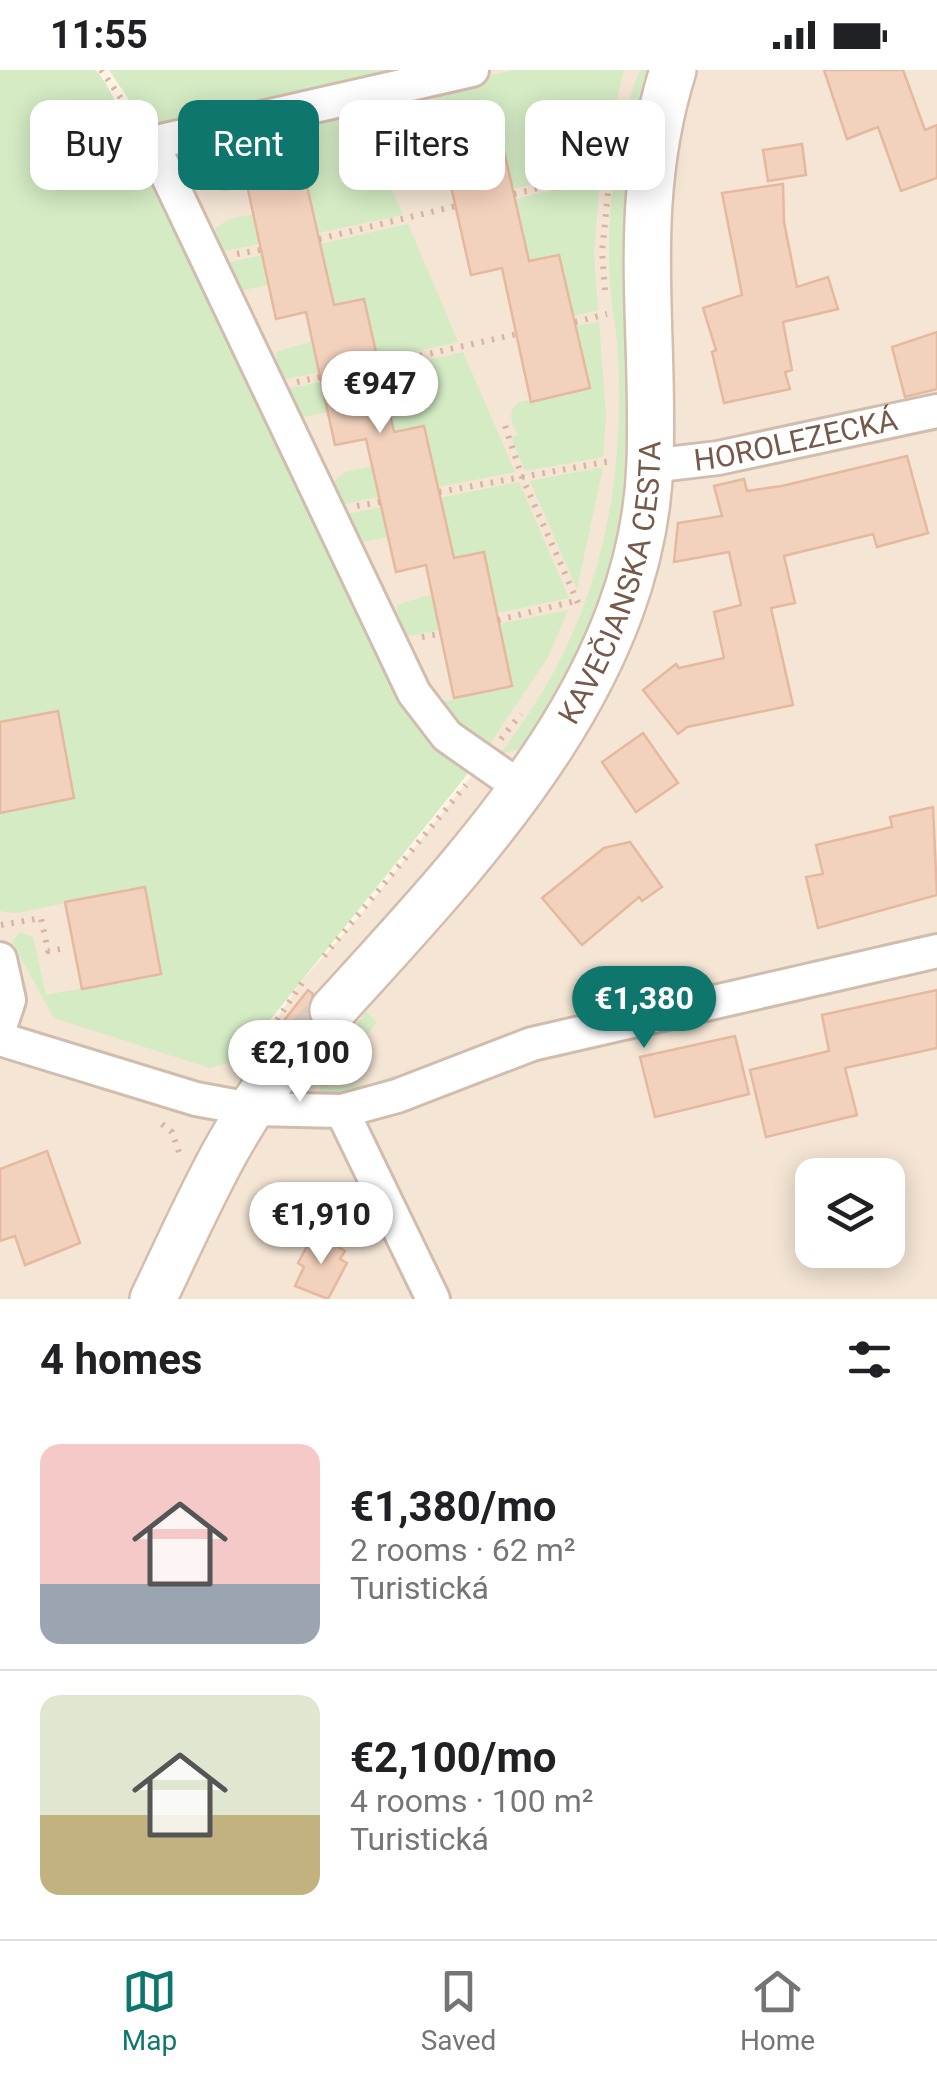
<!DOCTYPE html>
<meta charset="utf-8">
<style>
:root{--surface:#fff;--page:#f2f2f2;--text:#202124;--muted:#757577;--line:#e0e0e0;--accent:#0f766e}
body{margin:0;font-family:Roboto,sans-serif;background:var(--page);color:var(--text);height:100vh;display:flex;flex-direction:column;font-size:38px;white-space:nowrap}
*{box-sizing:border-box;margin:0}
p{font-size:32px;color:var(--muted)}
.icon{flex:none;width:55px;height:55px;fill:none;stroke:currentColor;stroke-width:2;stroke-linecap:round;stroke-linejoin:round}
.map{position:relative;height:1229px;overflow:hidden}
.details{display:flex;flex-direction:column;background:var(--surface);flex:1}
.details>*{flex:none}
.banner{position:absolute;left:30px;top:30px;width:878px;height:90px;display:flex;gap:20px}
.buttons{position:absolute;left:795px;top:1088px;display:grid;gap:20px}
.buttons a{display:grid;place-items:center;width:110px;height:110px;border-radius:20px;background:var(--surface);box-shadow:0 5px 25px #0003;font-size:50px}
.price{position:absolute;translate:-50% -85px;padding:0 22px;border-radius:35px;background:#fff;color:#222;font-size:32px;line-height:65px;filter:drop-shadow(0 2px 5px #0008)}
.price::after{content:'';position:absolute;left:50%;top:60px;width:30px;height:22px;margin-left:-15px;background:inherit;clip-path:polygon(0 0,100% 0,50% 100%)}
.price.current{background:var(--accent);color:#fff}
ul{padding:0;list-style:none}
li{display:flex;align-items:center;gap:30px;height:250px;padding:0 40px}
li+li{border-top:2px solid var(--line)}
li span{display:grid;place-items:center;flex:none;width:280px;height:200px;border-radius:20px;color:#555}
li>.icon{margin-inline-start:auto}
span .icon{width:120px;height:120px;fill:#fffc;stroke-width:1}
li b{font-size:42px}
h2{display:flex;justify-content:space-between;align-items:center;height:120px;padding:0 40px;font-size:42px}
.chip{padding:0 35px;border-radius:20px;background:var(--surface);box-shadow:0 5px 25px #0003;font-size:35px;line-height:90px}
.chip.current{background:var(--accent);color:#fff}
.status{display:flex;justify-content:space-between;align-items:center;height:70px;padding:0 50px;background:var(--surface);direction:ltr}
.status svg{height:28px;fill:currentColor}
.menu{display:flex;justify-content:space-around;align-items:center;height:140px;border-top:2px solid var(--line);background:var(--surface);font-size:28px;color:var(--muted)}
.menu a{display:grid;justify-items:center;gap:5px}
.menu .current{color:var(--accent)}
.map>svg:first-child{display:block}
</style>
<div class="status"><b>11:55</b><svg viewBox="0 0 49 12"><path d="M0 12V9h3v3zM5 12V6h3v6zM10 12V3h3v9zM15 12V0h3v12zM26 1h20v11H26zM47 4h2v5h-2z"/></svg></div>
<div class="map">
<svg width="937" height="1229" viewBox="0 0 937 1229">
<rect width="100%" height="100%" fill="#fdf4e6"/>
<path fill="#f4e5d4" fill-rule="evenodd" d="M 416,0 L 937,0 L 937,1229 L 0,1229 L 0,483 L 254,984 L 300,913 L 360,846 L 483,692 L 447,666 L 152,73 ZM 812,1105 L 888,1105 L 888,1180 L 812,1180 Z"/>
<g fill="#d4ebc4">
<path d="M 0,0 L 96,0 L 106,14 L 473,697 L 238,990 L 210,998 L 54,948 L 12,872 L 20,862 L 33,867 L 46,925 L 161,904 L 145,817 L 16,843 L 0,841 L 0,743 L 74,728 L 58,641 L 0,652 Z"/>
<path d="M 109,0 L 435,0 L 149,60 Z"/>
<path d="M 514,0 L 624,0 L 601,98 L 512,119 L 442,74 L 407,82 L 392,70 C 389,44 398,33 420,21 L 422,32 L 437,28 L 435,18 Z"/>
<path d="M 640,0 L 654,0 C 632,65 621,133 622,202 C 623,250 632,298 633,346 C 633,460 595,591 520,679 L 500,684 C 593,565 626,434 618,285 C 617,260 611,235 610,210 C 606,148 616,57 640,0 Z"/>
<path d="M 345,41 L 363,52 L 403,145 L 318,163 L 304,103 L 225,122 L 216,119 L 208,75 L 221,76 L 221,87 L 233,93 L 238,83 L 250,89 L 255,79 L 266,85 L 272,76 L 283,81 L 289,72 L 299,77 L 319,48 Z"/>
<path d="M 600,109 L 594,184 L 598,240 L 574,246 L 559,185 L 529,191 L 515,129 Z"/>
<path d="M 253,144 L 259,174 L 219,182 L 215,159 L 227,150 Z"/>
<path d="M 408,154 L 458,272 L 377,290 L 334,235 L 321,174 Z"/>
<path d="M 262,185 L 268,215 L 239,221 L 221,194 Z"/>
<path d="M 599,252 L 606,346 L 603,387 L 525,401 L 511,368 L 518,365 C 512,352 506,342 519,332 L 590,318 L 576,256 Z"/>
<path d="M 313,271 L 319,302 L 278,311 L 276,282 Z"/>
<path d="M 463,282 L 515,402 L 438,417 L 425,356 L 394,362 L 380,301 Z"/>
<path d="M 321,312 L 328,342 L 297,348 L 280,320 Z"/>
<path d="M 373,396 L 379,427 L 339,435 L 335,411 L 345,402 Z"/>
<path d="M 603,397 L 577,519 L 530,411 Z"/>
<path d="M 519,412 L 569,528 L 497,543 L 484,483 L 454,488 L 440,428 Z"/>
<path d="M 382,437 L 388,467 L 358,473 L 341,445 Z"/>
<path d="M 432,524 L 440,560 L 399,568 L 397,535 Z"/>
<path d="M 568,540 L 548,587 L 485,681 L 439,638 L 442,632 L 512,616 L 499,554 Z"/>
<path d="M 366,942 L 377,952 L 326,1018 L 371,1014 L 395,1005 L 398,1014 L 329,1029 L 320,1023 L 319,1002 Z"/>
</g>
<g fill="#f3d2bd" stroke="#e6b89d" stroke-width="2.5">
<path d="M 824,0 L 903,0 L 925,60 L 937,55 L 937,108 L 901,121 L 878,57 L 847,69 Z"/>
<path d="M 499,59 L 529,191 L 559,185 L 590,318 L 531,332 L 502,198 L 471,205 L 441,72 Z"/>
<path d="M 802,74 L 806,105 L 768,111 L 763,80 Z"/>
<path d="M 304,103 L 334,235 L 364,229 L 394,362 L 424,356 L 454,488 L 484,482 L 512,616 L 454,628 L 426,495 L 396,502 L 366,369 L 335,375 L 306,242 L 276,249 L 247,115 Z"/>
<path d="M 783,114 L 784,152 L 797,217 L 828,207 L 838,239 L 783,252 L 792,300 L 785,302 L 790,319 L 724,333 L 712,282 L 716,280 L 703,238 L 742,225 L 722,123 Z"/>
<path d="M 937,262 L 937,319 L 905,327 L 892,277 Z"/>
<path d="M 907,386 L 928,463 L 877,477 L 873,464 L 784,486 L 795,533 L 771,538 L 793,635 L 687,657 L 678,664 L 643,620 L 676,594 L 679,598 L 724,588 L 714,542 L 741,535 L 729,482 L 674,492 L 678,453 L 722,446 L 714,416 L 744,409 L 747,421 L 782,416 Z"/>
<path d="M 58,641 L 74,728 L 0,743 L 0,652 Z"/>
<path d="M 643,663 L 678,713 L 636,742 L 602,692 Z"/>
<path d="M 933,737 L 937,825 L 818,858 L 806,807 L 823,804 L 816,775 L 892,757 L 890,747 Z"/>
<path d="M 630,772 L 662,817 L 642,831 L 639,827 L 582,875 L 542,828 L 604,778 Z"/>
<path d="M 145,817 L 161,904 L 82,919 L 65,832 Z"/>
<path d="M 308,920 L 313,924 L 308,947 L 315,959 L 326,965 L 341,965 L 313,1001 L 317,975 L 308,963 L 295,958 L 271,967 Z"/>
<path d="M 937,920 L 937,978 L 845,998 L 857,1045 L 766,1067 L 750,1000 L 829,981 L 822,945 Z"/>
<path d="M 735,966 L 749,1024 L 655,1047 L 640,987 Z"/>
<path d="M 47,1081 L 80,1173 L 25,1195 L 15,1166 L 0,1171 L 0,1099 Z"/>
<path d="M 314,1163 L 345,1181 L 340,1189 L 347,1193 L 328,1229 L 295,1216 L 304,1197 L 298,1193 Z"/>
</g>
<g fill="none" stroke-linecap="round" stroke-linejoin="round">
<path stroke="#dccdbf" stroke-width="45" stroke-dasharray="45 22" stroke-linecap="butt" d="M 292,984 L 333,940"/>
<g stroke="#d1bdae" stroke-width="38">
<g id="street">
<path d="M 472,0 L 152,73 L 414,623 L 447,666 L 520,717"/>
<path id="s1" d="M 650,396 L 718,388 L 937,341"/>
<path d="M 0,889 L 9,930 L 0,957"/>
<path d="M 0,969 L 196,1029 L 250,1039 L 342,1041 L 397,1026 L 532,974 L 937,881"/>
<path d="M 342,1041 L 433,1229"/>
</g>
</g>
<g stroke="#d4bdac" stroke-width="50">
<g id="secondary">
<path id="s2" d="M 333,940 C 472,787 643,612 650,392 C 655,254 630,138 673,0"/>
<path d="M 153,1229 C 194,1145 230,1055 292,984"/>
</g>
</g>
<g stroke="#d8b5a0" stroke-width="6" stroke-dasharray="2.5 8" stroke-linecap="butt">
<path d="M 101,0 L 135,48"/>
<path d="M 514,124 L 607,102"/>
<path d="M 319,169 L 456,136"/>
<path d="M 237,184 L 260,180"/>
<path d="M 605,220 L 602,182 L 612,84"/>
<path d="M 575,252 L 607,244"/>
<path d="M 379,295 L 517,264"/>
<path d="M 297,312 L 320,307"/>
<path d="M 505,356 L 522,407 L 579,535"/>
<path d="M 439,422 L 611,391"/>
<path d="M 357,436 L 380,432"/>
<path d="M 498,550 L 575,531"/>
<path d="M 422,567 L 440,564"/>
<path d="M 501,669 L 521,644"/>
<path d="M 1,855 L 41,848 L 48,881 L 61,879"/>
<path d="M 324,886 L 466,715"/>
<path d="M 277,950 L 306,907"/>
<path d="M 162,1054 L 172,1062 L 180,1085"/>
</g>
<use href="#street" stroke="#fff" stroke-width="32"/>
<use href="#secondary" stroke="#fff" stroke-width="45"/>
</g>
<g text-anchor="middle" stroke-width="9" stroke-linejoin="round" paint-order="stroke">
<g font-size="30" fill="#77594a" stroke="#fff7ec">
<text dy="10" stroke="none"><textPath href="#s1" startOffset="148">HOROLEZECKÁ</textPath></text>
<text dy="10" stroke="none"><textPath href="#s2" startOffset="520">KAVEČIANSKA CESTA</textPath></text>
</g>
</g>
</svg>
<div class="buttons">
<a><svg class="icon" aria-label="layers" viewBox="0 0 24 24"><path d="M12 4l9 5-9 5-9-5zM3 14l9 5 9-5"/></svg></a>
</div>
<b class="price" style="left:380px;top:366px">€947</b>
<b class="price current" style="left:644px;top:981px">€1,380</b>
<b class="price" style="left:300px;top:1035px">€2,100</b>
<b class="price" style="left:321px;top:1197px">€1,910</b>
<div class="banner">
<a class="chip">Buy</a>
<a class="chip current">Rent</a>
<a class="chip">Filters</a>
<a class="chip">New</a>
</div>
</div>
<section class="details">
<h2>4 homes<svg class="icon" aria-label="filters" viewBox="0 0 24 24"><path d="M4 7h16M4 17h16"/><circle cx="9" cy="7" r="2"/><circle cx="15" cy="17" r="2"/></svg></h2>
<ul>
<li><span style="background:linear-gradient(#f6c9c9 70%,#9aa5b1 0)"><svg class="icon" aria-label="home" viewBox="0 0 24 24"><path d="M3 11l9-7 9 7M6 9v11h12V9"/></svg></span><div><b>€1,380/mo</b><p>2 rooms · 62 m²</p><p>Turistická</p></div></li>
<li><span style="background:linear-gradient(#dfe7d0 60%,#c2b280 0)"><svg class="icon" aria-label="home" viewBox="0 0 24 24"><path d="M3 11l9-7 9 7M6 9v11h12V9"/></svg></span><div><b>€2,100/mo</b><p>4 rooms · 100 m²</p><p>Turistická</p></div></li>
</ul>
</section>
<nav class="menu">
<a class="current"><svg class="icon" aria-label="map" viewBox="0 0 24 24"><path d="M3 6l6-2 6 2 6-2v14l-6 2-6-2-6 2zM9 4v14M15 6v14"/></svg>Map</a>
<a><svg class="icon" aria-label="saved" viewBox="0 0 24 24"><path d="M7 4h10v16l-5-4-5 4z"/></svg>Saved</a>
<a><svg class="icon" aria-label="home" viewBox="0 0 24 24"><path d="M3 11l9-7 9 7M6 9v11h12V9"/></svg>Home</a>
</nav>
